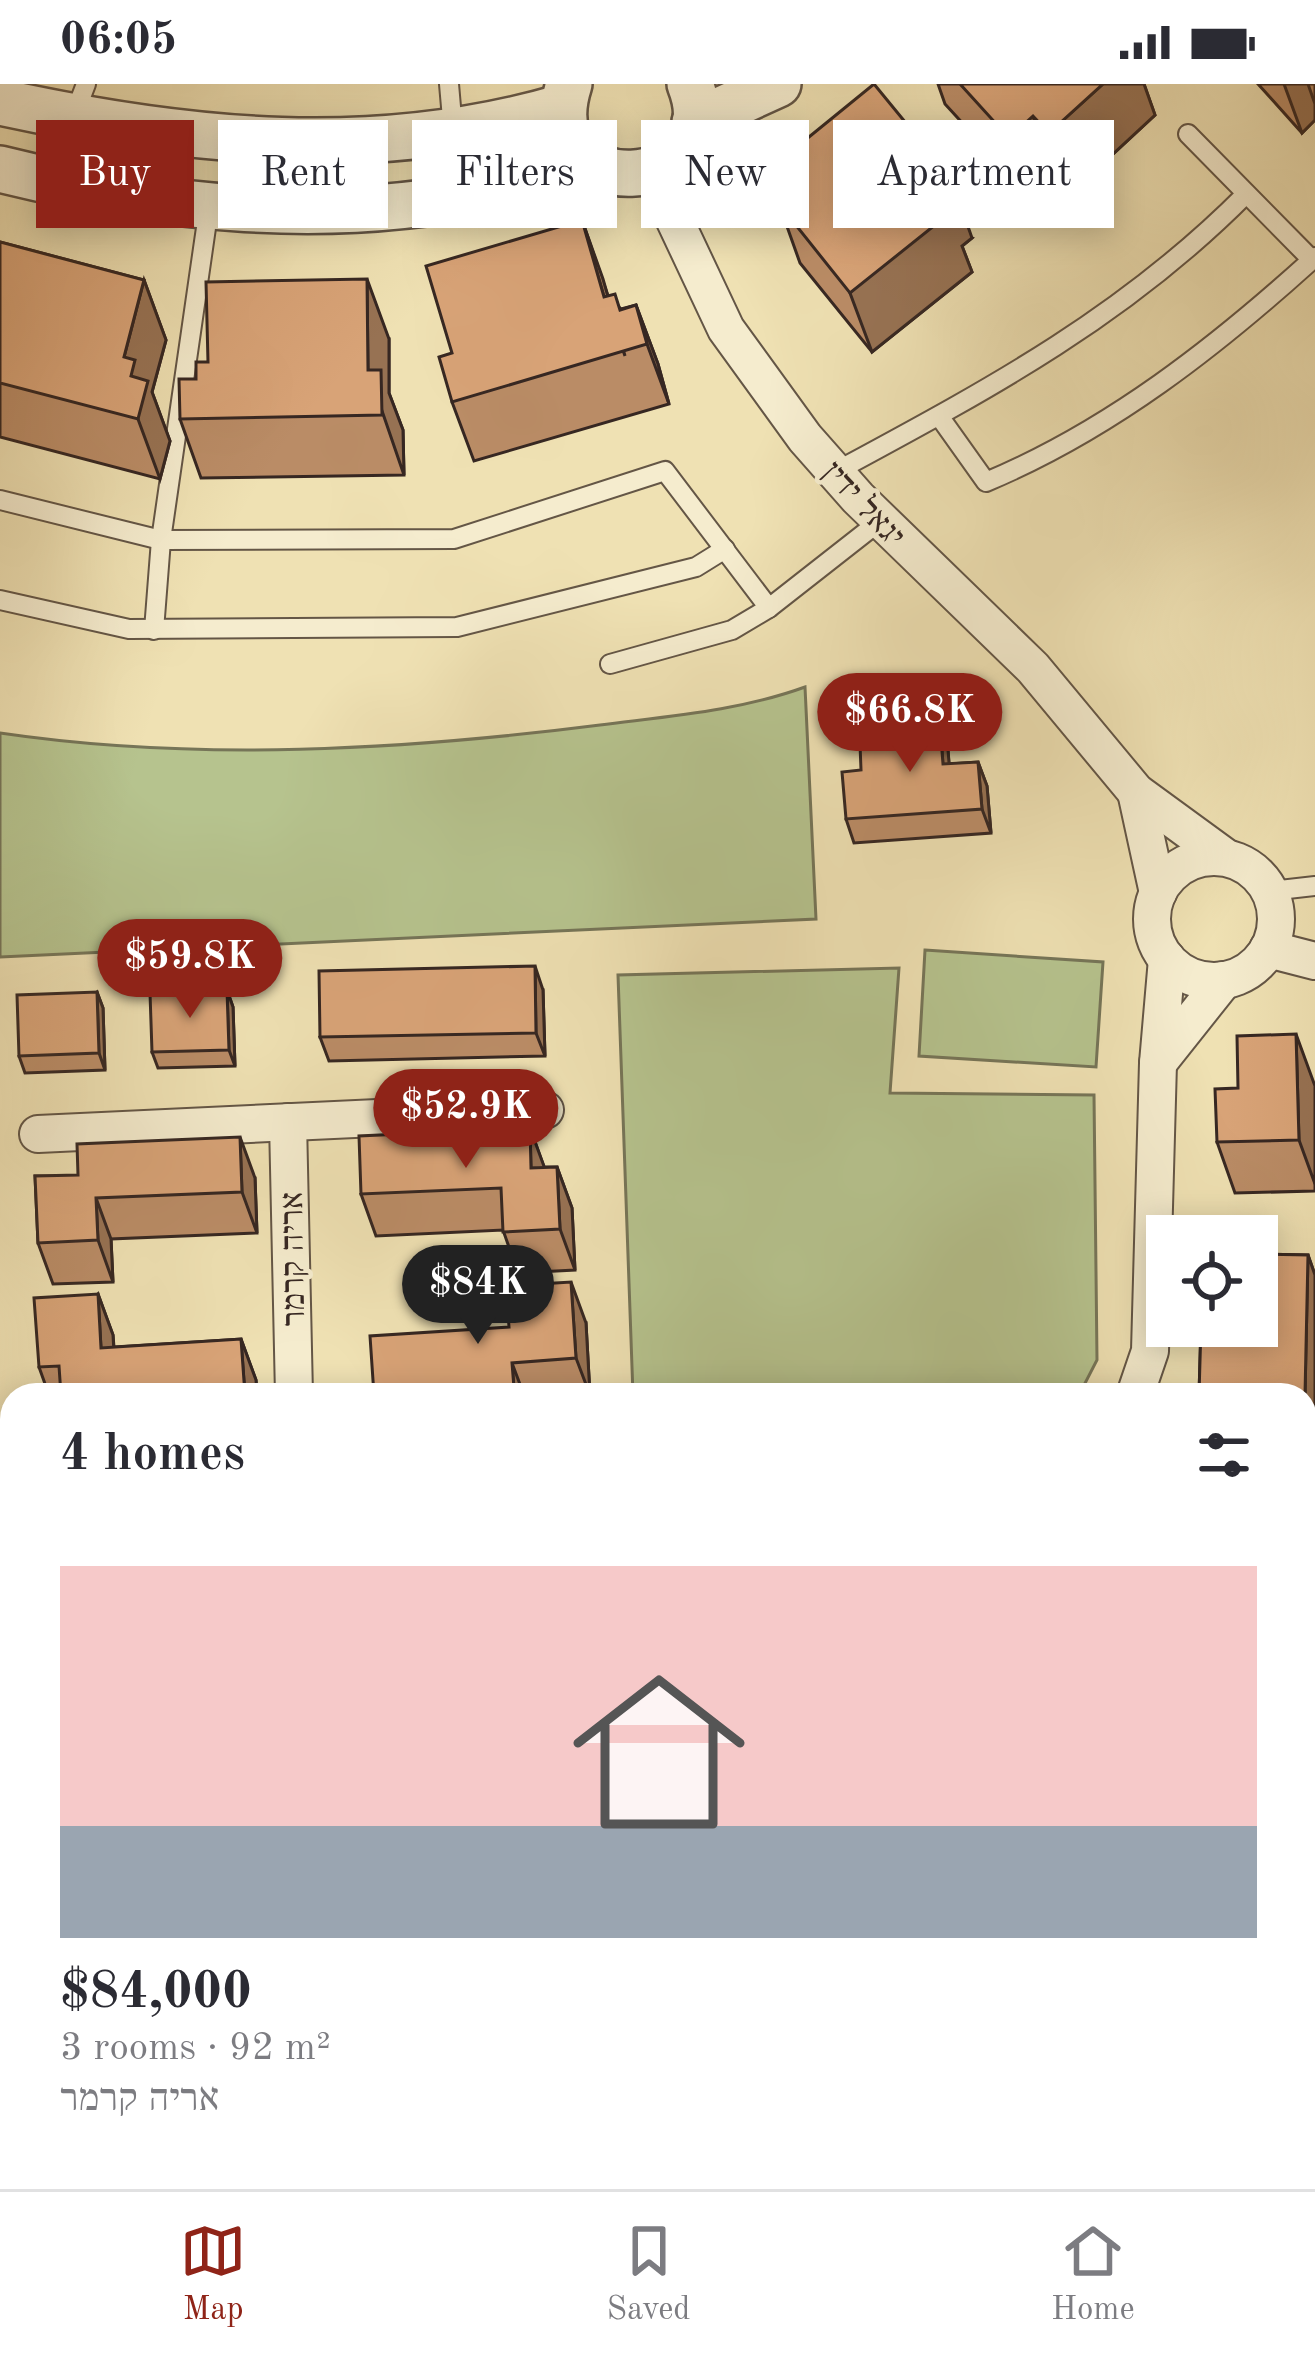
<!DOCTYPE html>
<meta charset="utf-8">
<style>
:root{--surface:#fff;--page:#f2f2f3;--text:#2b2b33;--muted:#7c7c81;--line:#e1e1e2;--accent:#8f2418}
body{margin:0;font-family:"Old Standard TT","Frank Ruhl Libre",serif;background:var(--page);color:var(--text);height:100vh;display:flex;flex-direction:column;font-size:45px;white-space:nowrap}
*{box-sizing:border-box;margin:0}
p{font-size:39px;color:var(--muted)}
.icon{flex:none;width:66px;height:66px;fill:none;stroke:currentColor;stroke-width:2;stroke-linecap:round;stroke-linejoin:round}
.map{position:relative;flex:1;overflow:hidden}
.sheet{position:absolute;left:0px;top:1299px;width:1317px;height:807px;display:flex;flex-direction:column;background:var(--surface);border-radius:36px 36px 0 0;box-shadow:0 6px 30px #0003}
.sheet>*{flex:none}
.hud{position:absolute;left:36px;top:36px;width:1245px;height:108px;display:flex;gap:24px}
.tools{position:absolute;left:1146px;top:1131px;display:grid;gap:24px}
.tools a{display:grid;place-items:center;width:132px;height:132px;border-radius:0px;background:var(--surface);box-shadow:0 6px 30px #0003;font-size:60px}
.price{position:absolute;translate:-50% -102px;padding:0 27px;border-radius:42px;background:var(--accent);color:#fff;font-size:39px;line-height:78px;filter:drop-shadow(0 3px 6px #0008)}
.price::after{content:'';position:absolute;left:50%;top:72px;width:36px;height:27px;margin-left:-18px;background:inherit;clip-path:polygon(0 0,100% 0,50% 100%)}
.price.selected{background:#222;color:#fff}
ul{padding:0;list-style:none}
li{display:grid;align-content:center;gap:24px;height:636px;padding:0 60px}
li span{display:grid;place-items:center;height:372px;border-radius:0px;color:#555}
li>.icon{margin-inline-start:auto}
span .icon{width:216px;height:216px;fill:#fffc;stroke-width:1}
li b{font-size:51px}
h2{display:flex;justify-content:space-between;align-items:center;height:144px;padding:0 60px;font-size:51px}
.chip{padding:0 42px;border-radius:0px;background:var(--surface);box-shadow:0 6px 30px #0003;font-size:42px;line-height:108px}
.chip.selected{background:var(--accent);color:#fff}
.status{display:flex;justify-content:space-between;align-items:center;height:84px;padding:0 60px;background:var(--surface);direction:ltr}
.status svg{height:33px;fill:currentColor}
.dock{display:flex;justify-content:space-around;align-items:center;height:168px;border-top:3px solid var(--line);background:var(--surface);font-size:33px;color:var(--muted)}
.dock a{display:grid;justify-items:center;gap:6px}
.dock .selected{color:var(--accent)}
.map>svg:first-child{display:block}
</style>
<div class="status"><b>06:05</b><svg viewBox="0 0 49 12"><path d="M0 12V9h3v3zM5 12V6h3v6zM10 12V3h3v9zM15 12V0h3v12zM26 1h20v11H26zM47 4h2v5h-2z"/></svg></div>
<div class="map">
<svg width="1315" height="2105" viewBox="0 0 1315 2105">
<rect width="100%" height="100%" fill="#efe1b3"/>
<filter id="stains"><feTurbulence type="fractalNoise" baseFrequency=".00167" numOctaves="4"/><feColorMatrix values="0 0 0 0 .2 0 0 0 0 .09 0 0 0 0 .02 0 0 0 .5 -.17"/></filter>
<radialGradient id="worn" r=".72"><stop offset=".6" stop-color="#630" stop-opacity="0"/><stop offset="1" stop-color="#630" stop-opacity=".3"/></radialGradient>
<g fill="#b6c38e" stroke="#767558" stroke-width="3">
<path d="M 805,603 L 816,835 L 0,873 L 0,649 C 196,678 404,666 600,641 C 670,632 739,627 805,603 Z"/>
<path d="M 925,866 L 1103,878 L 1096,983 L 919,972 Z"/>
<path d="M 899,884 L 890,1009 L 1094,1011 L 1097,1276 L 1079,1311 L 633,1311 L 618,891 Z"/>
</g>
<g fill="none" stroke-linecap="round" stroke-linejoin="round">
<g stroke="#645646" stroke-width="22">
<g id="service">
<path d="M 449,0 L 453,46"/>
<path d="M 73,34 L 86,0"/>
<path d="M 1188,50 L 1312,176"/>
<path d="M 939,332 L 986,398 C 1110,346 1216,263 1315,173"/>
<path d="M 835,388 C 987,306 1123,234 1246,110"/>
<path d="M 0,416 L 161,456 L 454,455 L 665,387 L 769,524 L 880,437"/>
<path d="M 0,516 L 129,545 L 457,543 L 696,483 L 725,465"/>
<path d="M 154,546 L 161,456 L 209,123"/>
<path d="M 610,580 L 732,546 L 769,524"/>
<path d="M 1270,807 L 1315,802"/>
</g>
</g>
<g stroke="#645646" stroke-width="40">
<g id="minor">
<path d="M 652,88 L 726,245 L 805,354 L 858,414 L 1033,584 L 1136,708 L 1225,773"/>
<path d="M 1136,708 L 1158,809"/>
<circle cx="1214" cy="835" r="62"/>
<path d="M 1268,865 L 1315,877"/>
<path d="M 1158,979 L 1224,896"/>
<path d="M 288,1038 L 294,1311"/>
<path d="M 38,1050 L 545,1026"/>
<path d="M 1135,1311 L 1150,1267 L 1158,979 L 1167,875"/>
<path d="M 0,1442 L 12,1442"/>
<path d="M 1305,1634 L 1315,1631"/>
<path d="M 0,1792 L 12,1792"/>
<path d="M 1305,2027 L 1313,2076"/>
</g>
</g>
<g stroke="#645646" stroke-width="50">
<g id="tertiary">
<path d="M 569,0 C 529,125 735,113 690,0"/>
<path d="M 0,18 C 188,59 375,78 563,23"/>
<path d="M 695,38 L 778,0"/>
<path d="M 0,85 C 161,125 329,143 494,107 C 527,100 561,95 591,80"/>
</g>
</g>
<g stroke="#362722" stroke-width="56">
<g id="secondary">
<path d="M 1305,1951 L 1315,1956"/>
<path d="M 1305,2006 L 1315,2002"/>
<path d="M 1305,2079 L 1315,2075"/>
<path d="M 1044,2105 L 1073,2094"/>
<path d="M 1237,2105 L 1266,2094"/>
</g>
</g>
<use href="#service" stroke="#f5ecce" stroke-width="18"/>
<use href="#minor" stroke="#f5ecce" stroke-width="36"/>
<use href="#tertiary" stroke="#f5ecce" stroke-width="45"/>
<use href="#secondary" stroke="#f5ecce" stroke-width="51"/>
</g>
<g fill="#ba8c66" stroke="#362722" stroke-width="3">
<path d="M 938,0 L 1144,0 L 1155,31 L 1071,109 L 1054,91 L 1031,114 L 945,20 Z"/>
<path d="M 1258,0 L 1315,0 L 1315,36 L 1302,49 Z"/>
<path d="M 777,79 L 972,154 L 962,162 L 972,188 L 872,268 L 800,179 L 779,120 L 789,111 Z"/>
<path d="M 582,136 L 608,212 L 621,225 L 636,221 L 658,280 L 669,320 L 474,377 L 452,318 L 452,269 Z"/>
<path d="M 0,158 L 144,196 L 166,256 L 152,308 L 170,357 L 160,395 L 0,353 Z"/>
<path d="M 389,255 L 389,309 L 403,346 L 404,391 L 201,394 L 180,335 L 196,295 Z"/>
<path d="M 939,629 L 947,653 L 949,680 L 978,678 L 987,702 L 991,749 L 854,759 L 846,735 L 861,686 L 896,657 Z"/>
<path d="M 227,906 L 233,923 L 235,982 L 158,984 L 152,968 Z"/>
<path d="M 543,906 L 545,972 L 329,977 L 320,953 Z"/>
<path d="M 97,908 L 103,924 L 105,986 L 25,989 L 19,972 Z"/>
<path d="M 1315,1002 L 1315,1107 L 1235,1109 L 1217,1058 Z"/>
<path d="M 530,1044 L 544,1083 L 557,1083 L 572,1124 L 575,1186 L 518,1189 L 503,1146 L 376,1152 L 361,1110 Z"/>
<path d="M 35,1092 L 255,1094 L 257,1149 L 111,1155 L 113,1198 L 53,1200 L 38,1159 Z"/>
<path d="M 1257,1170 L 1308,1171 L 1315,1191 L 1315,1379 L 1312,1503 L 1305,1503 L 1305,1311 L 1199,1311 L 1201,1242 L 1257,1242 Z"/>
<path d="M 98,1210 L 113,1251 L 114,1263 L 241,1255 L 256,1296 L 257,1311 L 49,1311 L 39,1283 Z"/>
<path d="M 586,1239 L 590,1311 L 374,1311 Z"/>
<path d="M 1315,1651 L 1315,1810 L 1305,1782 Z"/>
<path d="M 0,1823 L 12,1847 L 12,1986 L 0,1986 Z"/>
<path d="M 690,2094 L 820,2094 L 824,2105 L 789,2105 L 786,2098 L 767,2105 L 693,2105 Z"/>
</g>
<g fill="#977253" stroke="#362722" stroke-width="3">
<path d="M 1103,0 L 1144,0 L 1155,31 L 1071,109 L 1049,49 Z"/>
<path d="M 1284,0 L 1308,0 L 1315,20 L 1315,36 L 1302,49 Z"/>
<path d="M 1033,32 L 1054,91 L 1031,114 L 1009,54 Z"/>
<path d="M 951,94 L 972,154 L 962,162 L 972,188 L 872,268 L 850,209 L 933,108 Z"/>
<path d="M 582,136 L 603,195 L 625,272 L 604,213 Z"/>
<path d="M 367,195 L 389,255 L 389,309 L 403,346 L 404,391 L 368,286 Z"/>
<path d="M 144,196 L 166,256 L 152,308 L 170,357 L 160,395 L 138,335 L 124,273 Z"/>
<path d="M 636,221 L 658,280 L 669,320 L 647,260 Z"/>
<path d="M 939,629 L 947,653 L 951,704 L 943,680 Z"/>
<path d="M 978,678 L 987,702 L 991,749 L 982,725 Z"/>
<path d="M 535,882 L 543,906 L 545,972 L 536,949 Z"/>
<path d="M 227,906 L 233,923 L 235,982 L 229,966 Z"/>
<path d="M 97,908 L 103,924 L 105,986 L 99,969 Z"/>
<path d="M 1296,950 L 1315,1002 L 1315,1100 L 1299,1056 Z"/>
<path d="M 530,1044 L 545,1085 L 531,1084 Z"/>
<path d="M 240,1053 L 255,1094 L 257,1149 L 242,1108 Z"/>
<path d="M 557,1083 L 572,1124 L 575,1186 L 560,1145 Z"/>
<path d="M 96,1114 L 111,1155 L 113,1198 L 98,1156 Z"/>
<path d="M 1308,1171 L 1315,1191 L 1315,1379 L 1312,1503 L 1305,1483 L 1305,1311 Z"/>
<path d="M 571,1198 L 586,1239 L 590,1311 L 576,1274 Z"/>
<path d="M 98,1210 L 113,1251 L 116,1305 L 101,1264 Z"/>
<path d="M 241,1255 L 256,1296 L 257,1311 L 245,1311 Z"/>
<path d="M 512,1279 L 524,1311 L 516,1311 L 514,1304 Z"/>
<path d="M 3,1823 L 12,1847 L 12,1968 L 3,1944 Z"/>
<rect x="29" y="2094" width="9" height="11"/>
<path d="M 356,2094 L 361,2094 L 364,2105 L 355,2105 Z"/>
</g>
<g fill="#d8a377" stroke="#362722" stroke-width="3">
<path d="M 874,0 L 951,94 L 933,108 L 950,129 L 850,209 L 779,120 L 797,104 L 777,79 Z"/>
<path d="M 960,0 L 1103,0 L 1049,49 L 1033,32 L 1009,54 Z"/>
<path d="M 582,136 L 604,213 L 615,210 L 620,226 L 636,221 L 647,260 L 452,318 L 439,273 L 452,269 L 426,182 Z"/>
<path d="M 0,158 L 144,196 L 124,273 L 135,276 L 131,292 L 148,297 L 138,335 L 0,299 Z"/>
<path d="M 367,195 L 368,286 L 381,286 L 382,331 L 180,335 L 179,295 L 196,295 L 196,278 L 208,278 L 206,198 Z"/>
<path d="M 939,629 L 943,680 L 978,678 L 982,725 L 846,735 L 842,688 L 861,686 L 860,660 L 896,657 L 895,633 Z"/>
<path d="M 535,882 L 536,949 L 320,953 L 319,887 Z"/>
<path d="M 227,906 L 229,966 L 152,968 L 150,909 Z"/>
<path d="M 97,908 L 99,969 L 19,972 L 17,911 Z"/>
<path d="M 1296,950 L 1299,1056 L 1217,1058 L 1215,1005 L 1238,1004 L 1237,952 Z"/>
<path d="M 530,1044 L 531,1084 L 557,1083 L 560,1145 L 503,1148 L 501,1104 L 361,1110 L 359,1052 Z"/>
<path d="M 240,1053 L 242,1108 L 96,1114 L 98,1156 L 38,1159 L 35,1092 L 78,1091 L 77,1060 Z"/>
<path d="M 1257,1170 L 1308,1171 L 1305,1311 L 1199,1311 L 1201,1242 L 1257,1242 Z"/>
<path d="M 571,1198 L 576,1274 L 512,1279 L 514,1304 L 421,1311 L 374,1311 L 370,1252 L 509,1243 L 506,1202 Z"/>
<path d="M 98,1210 L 101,1264 L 241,1255 L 245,1311 L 61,1311 L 59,1282 L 39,1283 L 34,1214 Z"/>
<path d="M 1315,1651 L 1315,1786 L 1307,1788 L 1305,1782 L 1305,1654 Z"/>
<rect x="0" y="1823" width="3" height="121"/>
<path d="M 0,2032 L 12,2032 L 12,2094 L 29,2094 L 29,2105 L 0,2105 Z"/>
<path d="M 85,2094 L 200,2094 L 201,2105 L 156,2105 L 156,2101 L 139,2102 L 139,2105 L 85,2105 Z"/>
<path d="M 225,2094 L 356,2094 L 355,2105 L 224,2105 Z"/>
<path d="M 596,2094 L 636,2094 L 637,2097 L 645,2094 L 668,2094 L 672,2105 L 574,2105 L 573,2103 Z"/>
<path d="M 690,2094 L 753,2094 L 757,2105 L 693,2105 Z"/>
<path d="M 785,2094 L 820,2094 L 821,2097 L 798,2105 L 789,2105 Z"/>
</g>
<g text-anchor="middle" stroke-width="9" stroke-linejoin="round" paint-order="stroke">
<g font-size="33" fill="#362722" stroke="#f5ecce">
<text transform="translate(865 419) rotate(47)" y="12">יגאל ידין</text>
<text transform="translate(291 1175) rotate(-91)" y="12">אריה קרמר</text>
</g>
</g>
<rect width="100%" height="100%" filter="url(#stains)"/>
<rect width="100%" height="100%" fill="url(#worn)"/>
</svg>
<div class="tools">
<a><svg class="icon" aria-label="locate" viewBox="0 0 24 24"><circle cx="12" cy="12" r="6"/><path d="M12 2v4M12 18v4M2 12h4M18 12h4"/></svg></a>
</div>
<b class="price" style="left:910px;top:691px">$66.8K</b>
<b class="price" style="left:190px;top:937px">$59.8K</b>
<b class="price" style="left:466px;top:1087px">$52.9K</b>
<b class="price selected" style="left:478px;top:1263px">$84K</b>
<div class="hud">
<a class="chip selected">Buy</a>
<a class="chip">Rent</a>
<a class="chip">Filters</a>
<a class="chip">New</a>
<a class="chip">Apartment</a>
</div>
<section class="sheet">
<h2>4 homes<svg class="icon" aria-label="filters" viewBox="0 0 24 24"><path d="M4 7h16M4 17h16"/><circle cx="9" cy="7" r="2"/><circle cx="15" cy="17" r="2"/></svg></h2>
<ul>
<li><span style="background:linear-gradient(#f6c9c9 70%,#9aa5b1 0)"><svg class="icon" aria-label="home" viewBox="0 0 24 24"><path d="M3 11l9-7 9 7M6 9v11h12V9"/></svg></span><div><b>$84,000</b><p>3 rooms · 92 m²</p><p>אריה קרמר</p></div></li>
</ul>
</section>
</div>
<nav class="dock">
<a class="selected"><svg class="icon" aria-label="map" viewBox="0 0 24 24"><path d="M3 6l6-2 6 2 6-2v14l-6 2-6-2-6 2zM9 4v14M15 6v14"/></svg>Map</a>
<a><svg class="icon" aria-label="saved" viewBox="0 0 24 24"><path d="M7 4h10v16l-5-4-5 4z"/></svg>Saved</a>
<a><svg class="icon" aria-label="home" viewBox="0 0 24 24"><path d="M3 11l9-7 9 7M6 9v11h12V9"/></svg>Home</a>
</nav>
